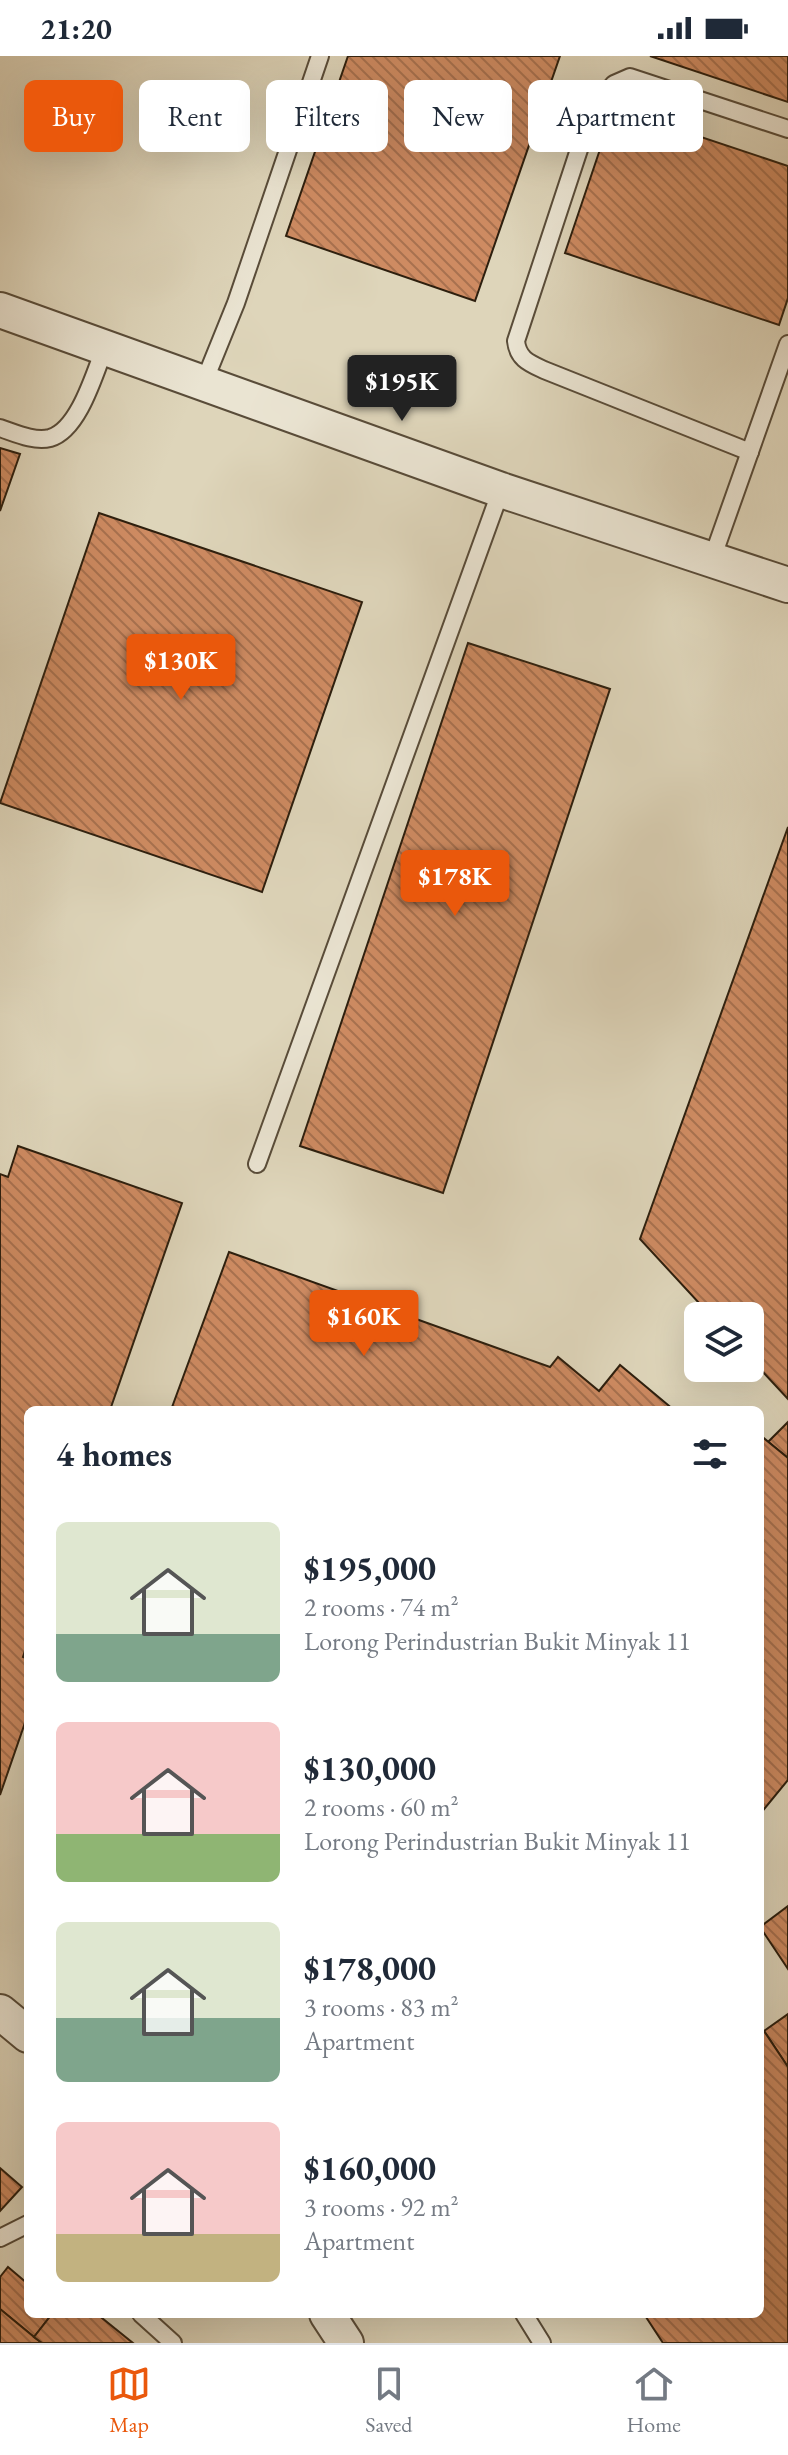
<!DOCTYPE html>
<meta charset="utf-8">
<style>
:root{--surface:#fff;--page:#f2f2f3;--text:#1f2937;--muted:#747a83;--line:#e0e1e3;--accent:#ea580c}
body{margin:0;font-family:"EB Garamond",serif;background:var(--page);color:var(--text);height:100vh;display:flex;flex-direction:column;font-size:30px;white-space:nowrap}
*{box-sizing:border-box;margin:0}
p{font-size:26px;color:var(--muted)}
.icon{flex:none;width:44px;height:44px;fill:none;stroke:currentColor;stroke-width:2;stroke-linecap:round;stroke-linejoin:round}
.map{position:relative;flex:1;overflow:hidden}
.sheet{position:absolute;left:24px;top:1350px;width:740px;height:912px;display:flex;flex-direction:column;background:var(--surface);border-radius:12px;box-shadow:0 8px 32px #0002}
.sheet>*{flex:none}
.top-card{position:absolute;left:24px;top:24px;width:740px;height:72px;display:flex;gap:16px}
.buttons{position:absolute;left:684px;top:1246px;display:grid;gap:16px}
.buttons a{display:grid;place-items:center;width:80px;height:80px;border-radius:12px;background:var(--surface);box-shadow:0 8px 32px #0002;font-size:40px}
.price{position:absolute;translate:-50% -68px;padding:0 18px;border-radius:8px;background:var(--accent);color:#fff;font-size:26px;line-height:52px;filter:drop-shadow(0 2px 4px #0008)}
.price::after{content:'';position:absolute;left:50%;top:48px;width:24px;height:18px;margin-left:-12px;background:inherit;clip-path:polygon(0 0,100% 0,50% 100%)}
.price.selected{background:#222;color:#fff}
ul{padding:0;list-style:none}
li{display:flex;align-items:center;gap:24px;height:200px;padding:0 32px}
li span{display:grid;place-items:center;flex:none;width:224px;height:160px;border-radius:12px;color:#555}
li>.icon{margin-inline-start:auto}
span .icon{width:96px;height:96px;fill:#fffc;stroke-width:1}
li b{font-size:34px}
h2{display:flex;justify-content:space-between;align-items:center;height:96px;padding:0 32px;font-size:34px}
.pill{padding:0 28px;border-radius:12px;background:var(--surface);box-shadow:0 8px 32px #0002;font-size:28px;line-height:72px}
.pill.selected{background:var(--accent);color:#fff}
.status{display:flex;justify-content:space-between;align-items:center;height:56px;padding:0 40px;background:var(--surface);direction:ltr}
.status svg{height:22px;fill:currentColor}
.dock{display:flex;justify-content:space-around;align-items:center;height:112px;border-top:2px solid var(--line);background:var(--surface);font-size:22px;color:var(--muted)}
.dock a{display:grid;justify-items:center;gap:4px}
.dock .selected{color:var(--accent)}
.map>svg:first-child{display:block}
</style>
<div class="status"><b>21:20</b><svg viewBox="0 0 49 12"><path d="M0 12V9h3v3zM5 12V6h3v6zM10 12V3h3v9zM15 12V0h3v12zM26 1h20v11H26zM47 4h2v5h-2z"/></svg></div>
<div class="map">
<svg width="788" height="2287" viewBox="0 0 788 2287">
<defs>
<pattern id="building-back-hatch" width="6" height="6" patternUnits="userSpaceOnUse" patternTransform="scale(2)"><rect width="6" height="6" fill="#ce8b62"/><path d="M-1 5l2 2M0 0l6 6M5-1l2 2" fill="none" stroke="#a8714f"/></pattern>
</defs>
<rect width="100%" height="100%" fill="#ded5ba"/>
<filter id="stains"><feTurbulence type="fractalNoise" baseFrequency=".0025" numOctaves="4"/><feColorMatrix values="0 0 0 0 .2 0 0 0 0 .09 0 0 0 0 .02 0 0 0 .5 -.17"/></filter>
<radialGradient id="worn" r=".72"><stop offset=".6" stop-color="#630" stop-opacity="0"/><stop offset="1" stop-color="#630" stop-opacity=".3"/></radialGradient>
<g fill="url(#building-back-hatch)" stroke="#2d1f0e" stroke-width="2">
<path d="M 348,0 L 560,0 L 475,245 L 286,180 Z"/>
<path d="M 650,0 L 788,0 L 788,46 Z"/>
<path d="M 614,52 L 788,110 L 788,242 L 779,269 L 565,197 Z"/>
<path d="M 0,392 L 20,398 L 0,455 Z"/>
<path d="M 99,457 L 362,546 L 262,836 L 0,747 Z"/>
<path d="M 468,587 L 610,633 L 443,1137 L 300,1090 Z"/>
<path d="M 788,771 L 788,1343 L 750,1302 L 750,1260 L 711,1260 L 640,1183 Z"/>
<path d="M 18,1090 L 182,1147 L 110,1354 L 28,1354 L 28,1586 L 23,1601 L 28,1603 L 28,1658 L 0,1739 L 0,1118 L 8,1121 Z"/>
<path d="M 229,1196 L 550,1311 L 558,1301 L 599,1335 L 620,1309 L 674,1354 L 171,1354 Z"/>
<path d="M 788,1366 L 788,1402 L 768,1386 Z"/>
<path d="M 760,1379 L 788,1402 L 788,1724 L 760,1758 Z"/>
<path d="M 788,1850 L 788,1913 L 760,1871 Z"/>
<path d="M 788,1958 L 788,2011 L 764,1975 Z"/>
<path d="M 764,1975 L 788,2011 L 788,2287 L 663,2287 L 644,2258 L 760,2258 L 760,1977 Z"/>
<path d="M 0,2112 L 22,2131 L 0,2155 Z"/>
<path d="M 8,2211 L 28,2228 L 28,2258 L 52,2258 L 34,2281 L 0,2253 L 0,2221 Z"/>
<path d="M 0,2253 L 34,2281 L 42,2287 L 0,2287 Z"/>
<path d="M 52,2258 L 97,2258 L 133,2287 L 42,2287 L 34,2281 Z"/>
</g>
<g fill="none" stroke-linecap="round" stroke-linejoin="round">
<g stroke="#594c39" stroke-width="20">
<g id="lane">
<path d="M 204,326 L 236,247 L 320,0"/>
<path d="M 0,372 C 15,377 34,386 50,382 C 79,374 95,316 105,291"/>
<path d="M 750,396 L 544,314 C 529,307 518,303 516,285 L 592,54 L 614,28 L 630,21 L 788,73"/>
<path d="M 712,503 L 788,288"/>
<path d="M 257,1108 L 501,434"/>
<path d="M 0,2182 L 28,2168"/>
<path d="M 141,2258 L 173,2287"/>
<path d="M 524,2258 L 542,2287"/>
</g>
</g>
<g stroke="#594c39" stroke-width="38">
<g id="street">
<path d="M 0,254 L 501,434 L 788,529"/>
<path d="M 0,1956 L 28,1979"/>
<path d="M 327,2258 L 346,2287"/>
</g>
</g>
<use href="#lane" stroke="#eae4d2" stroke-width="16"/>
<use href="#street" stroke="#eae4d2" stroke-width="34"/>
</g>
<rect width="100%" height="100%" filter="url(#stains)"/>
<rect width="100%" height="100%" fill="url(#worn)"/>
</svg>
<div class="buttons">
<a><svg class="icon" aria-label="layers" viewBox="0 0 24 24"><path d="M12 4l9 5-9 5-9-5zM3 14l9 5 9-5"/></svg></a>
</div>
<b class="price selected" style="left:402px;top:367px">$195K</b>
<b class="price" style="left:181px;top:646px">$130K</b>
<b class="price" style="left:455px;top:862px">$178K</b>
<b class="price" style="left:364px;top:1302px">$160K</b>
<div class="top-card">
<a class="pill selected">Buy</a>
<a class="pill">Rent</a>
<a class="pill">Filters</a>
<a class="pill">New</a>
<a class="pill">Apartment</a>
</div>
<section class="sheet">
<h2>4 homes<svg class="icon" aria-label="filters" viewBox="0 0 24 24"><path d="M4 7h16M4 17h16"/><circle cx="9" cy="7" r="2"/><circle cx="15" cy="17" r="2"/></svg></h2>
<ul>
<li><span style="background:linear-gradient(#dfe7d0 70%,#7fa58c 0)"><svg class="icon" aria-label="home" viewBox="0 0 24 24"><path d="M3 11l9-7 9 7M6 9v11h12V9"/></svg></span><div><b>$195,000</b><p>2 rooms · 74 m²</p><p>Lorong Perindustrian Bukit Minyak 11</p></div></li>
<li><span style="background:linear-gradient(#f6c9c9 70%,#8fb573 0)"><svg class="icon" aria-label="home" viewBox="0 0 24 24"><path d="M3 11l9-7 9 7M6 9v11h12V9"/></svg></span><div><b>$130,000</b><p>2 rooms · 60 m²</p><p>Lorong Perindustrian Bukit Minyak 11</p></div></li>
<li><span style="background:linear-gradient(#dfe7d0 60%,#7fa58c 0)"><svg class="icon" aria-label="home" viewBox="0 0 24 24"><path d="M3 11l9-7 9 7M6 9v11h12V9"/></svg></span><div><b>$178,000</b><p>3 rooms · 83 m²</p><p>Apartment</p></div></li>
<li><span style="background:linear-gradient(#f6c9c9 70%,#c2b280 0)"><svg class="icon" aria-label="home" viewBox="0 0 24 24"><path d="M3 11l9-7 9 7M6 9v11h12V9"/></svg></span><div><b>$160,000</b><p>3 rooms · 92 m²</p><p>Apartment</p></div></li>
</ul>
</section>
</div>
<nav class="dock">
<a class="selected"><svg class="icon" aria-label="map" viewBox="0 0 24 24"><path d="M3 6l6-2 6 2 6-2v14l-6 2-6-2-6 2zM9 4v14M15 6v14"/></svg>Map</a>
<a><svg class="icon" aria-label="saved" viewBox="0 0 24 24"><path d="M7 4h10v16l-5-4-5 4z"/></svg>Saved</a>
<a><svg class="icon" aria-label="home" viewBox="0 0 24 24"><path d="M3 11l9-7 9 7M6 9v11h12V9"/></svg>Home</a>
</nav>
